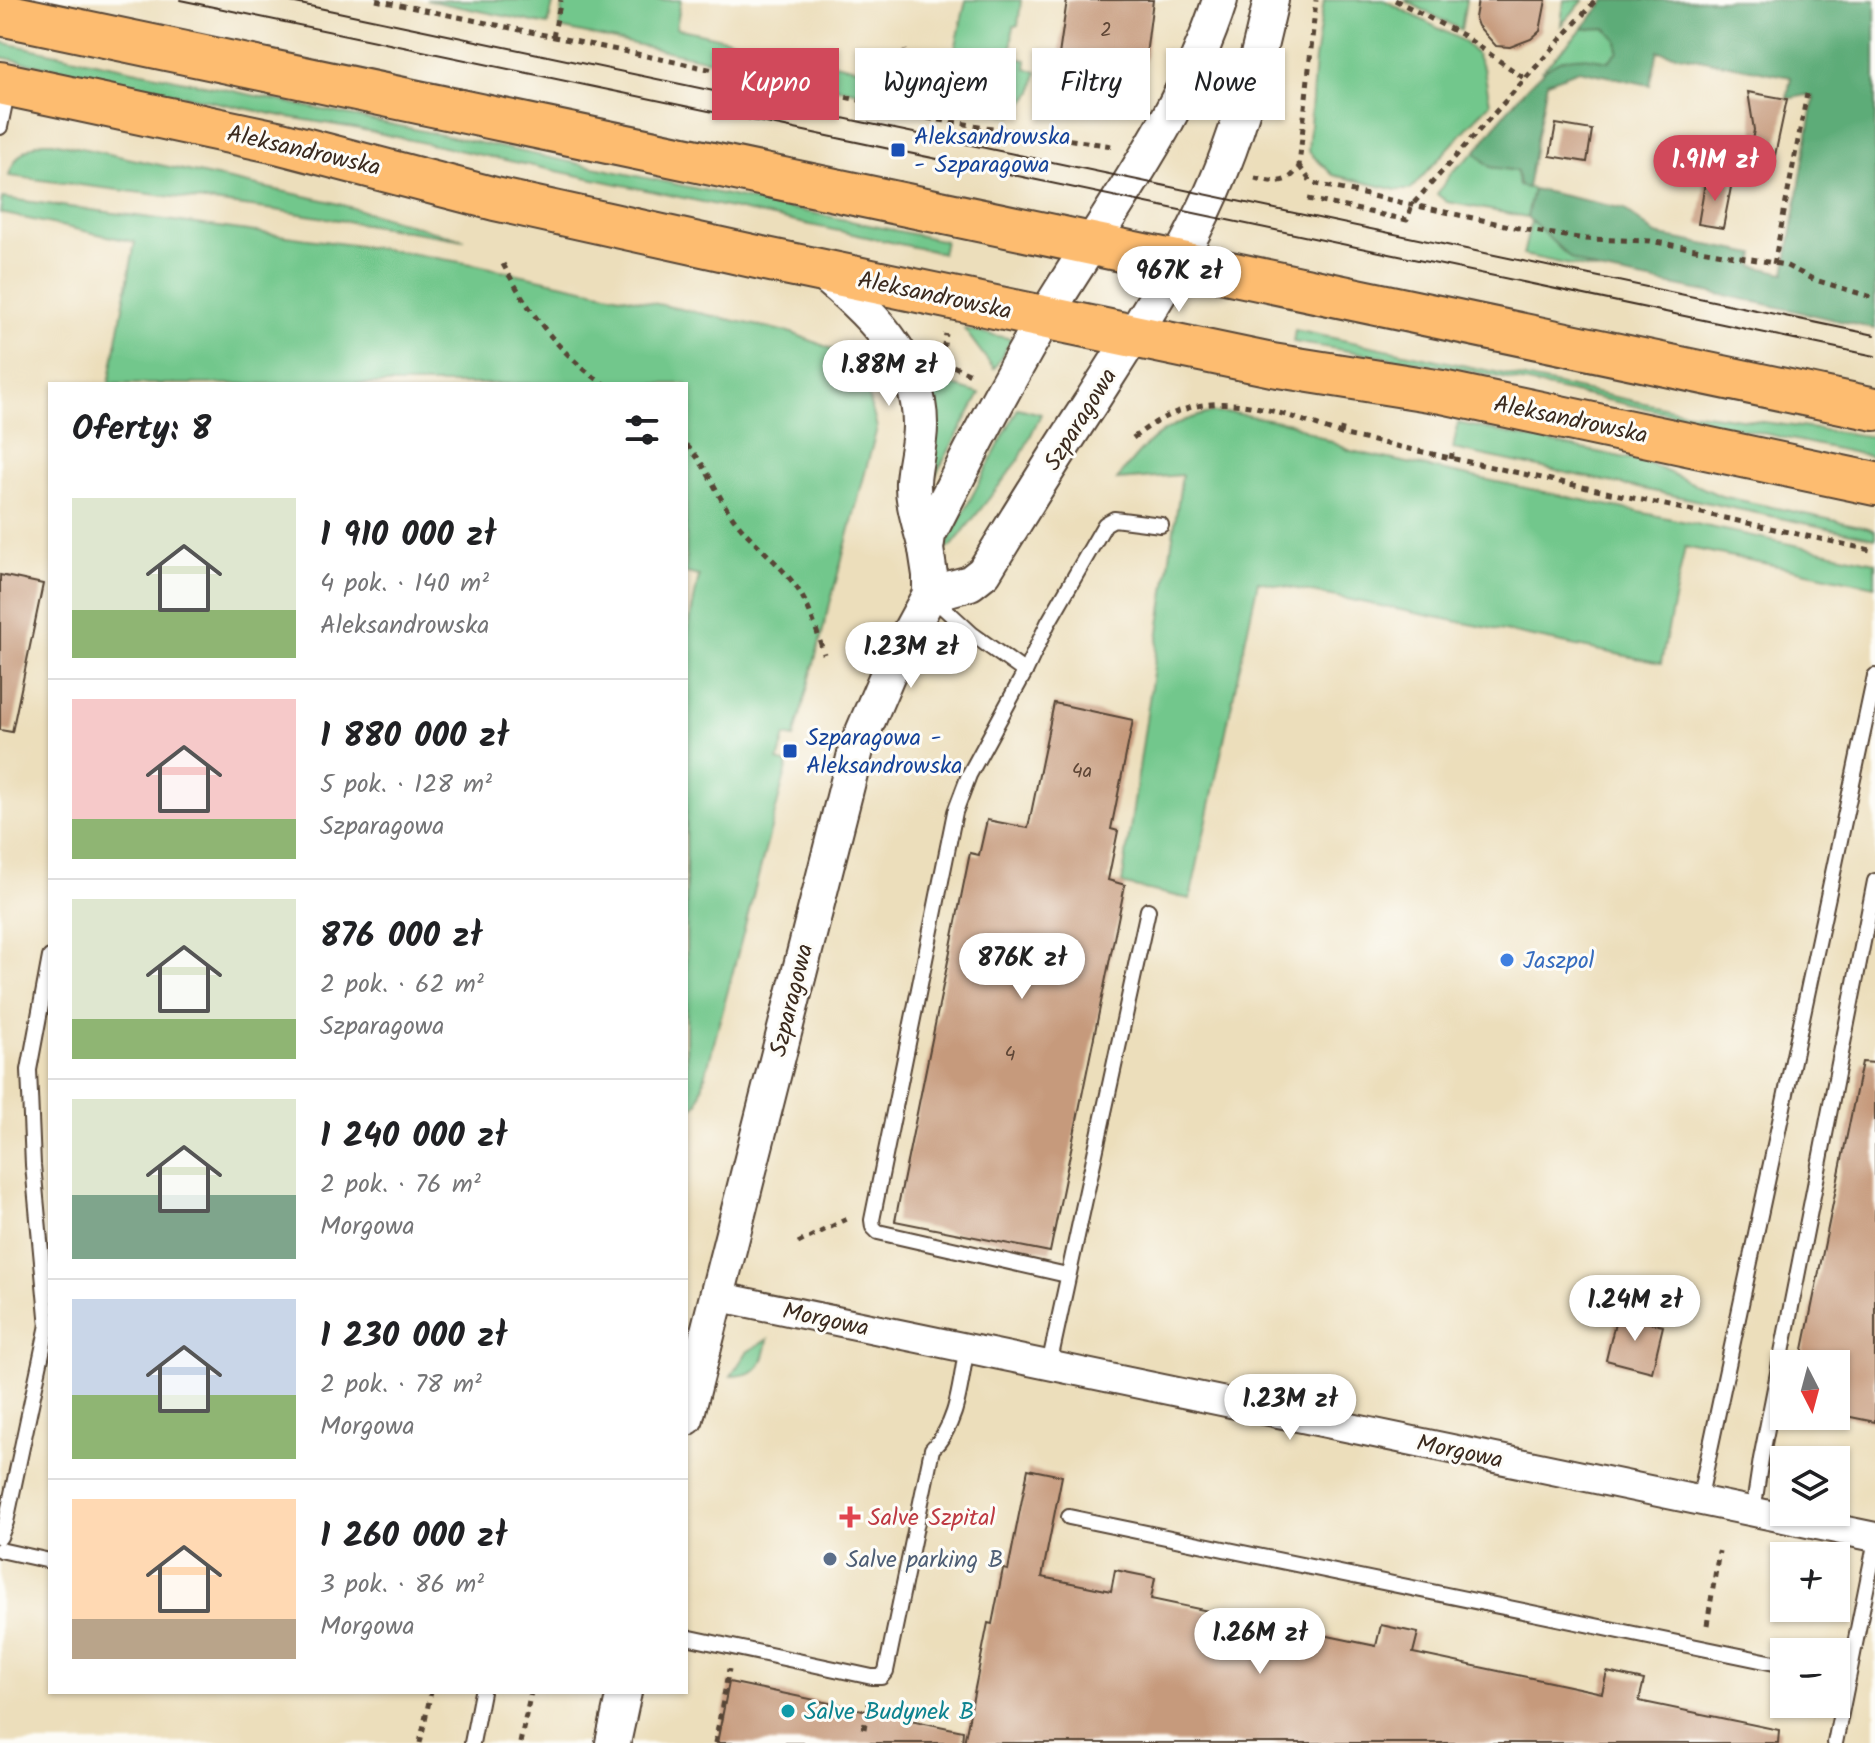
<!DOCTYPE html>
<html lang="pl">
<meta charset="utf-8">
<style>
:root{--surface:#fff;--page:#f2f2f2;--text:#202124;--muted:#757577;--line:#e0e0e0;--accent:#d1495b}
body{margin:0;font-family:Kalam,sans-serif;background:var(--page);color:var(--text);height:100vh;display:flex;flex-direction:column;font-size:30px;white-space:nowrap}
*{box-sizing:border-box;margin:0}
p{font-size:26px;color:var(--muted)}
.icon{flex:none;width:44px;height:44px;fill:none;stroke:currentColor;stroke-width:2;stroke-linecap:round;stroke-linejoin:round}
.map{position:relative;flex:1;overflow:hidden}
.drawer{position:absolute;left:48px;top:382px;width:640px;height:1312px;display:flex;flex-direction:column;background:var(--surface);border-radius:0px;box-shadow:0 2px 6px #0004}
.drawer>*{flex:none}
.top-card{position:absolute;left:712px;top:48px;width:760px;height:72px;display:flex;gap:16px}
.needle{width:52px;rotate:174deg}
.controls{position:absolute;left:1770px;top:1350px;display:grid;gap:16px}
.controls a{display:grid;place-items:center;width:80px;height:80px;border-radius:0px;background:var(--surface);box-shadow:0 2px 6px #0004;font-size:40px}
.price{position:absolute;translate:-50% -68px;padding:0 18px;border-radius:28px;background:#fff;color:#222;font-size:26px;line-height:52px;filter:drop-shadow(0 2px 4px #0008)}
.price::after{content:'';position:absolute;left:50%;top:48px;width:24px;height:18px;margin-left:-12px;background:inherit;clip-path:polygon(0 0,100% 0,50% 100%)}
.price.selected{background:var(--accent);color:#fff}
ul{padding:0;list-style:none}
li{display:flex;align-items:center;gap:24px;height:200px;padding:0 24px}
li+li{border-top:2px solid var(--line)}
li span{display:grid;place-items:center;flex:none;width:224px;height:160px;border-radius:0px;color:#555}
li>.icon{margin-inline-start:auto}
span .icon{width:96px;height:96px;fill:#fffc;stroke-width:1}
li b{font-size:34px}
h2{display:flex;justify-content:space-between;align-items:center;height:96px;padding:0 24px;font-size:34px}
.chip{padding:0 28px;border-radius:0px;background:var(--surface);box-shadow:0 2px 6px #0004;font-size:28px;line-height:72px}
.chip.selected{background:var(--accent);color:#fff}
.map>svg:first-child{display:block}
</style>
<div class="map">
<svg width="1875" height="1743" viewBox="0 0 1875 1743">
<rect width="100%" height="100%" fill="#fdfcf7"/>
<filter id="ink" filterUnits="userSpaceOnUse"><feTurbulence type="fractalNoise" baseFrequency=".0125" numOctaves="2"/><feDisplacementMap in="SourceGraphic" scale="16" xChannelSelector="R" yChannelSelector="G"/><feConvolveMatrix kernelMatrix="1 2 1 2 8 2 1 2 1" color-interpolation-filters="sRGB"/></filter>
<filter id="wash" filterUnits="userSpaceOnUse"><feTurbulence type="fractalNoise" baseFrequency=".006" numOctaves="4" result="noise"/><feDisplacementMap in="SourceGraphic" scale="32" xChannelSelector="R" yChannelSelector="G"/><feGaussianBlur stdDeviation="1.8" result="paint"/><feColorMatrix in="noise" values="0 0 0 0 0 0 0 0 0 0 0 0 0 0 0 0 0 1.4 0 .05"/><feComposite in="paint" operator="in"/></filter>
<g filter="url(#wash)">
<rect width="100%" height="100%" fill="#ecdebb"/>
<g fill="#72c78c" stroke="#567855" stroke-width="2">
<path d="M 426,0 L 554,0 L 548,25 Z"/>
<path d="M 564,0 L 681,0 L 676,28 L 902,78 L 896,100 L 559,28 Z"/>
<path d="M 966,0 L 1021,0 L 1018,26 L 1013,26 L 1011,57 L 1027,60 L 1026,68 L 1037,72 L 1033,92 L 1013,116 L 919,99 L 915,90 L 917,81 L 947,86 Z"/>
<path d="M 1324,0 L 1384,0 L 1463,41 L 1476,54 L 1484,70 L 1490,103 L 1410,190 L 1397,190 L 1333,175 L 1308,151 L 1315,59 Z"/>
<path d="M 1404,0 L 1466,0 L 1461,30 Z"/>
<path d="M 1564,0 L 1584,0 L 1561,25 Z"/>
<path d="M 1606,28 L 1617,40 L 1618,51 L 1609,61 C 1579,56 1568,57 1541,71 L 1582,29 Z"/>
<path d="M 0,42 L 945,241 L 942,253 L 354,128 L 282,116 L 0,57 Z"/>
<path d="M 42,142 L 53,142 L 328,201 L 465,240 L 275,210 L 9,176 C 14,157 24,149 42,142 Z"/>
<path d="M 1475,152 L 1490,167 L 1517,171 L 1519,186 L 1533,189 L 1527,217 L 1447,202 L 1437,194 L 1452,172 Z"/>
<path d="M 2,198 L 397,251 L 477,265 L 792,333 L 852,357 L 865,382 L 877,428 L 794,738 L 785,736 L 778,761 L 788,764 L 698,1103 L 686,1115 L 686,640 L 699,576 L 686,573 L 686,384 L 109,384 L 135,242 L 0,213 Z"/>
<path d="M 1531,221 L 1571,259 L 1599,271 L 1523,255 Z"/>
<path d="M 964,329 L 1012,339 L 994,369 Z"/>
<path d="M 1295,330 L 1682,411 L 1875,437 L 1875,457 L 1465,370 L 1293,342 Z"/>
<path d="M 928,378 L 980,394 L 924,496 Z"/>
<path d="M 1018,408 L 1041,414 L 1019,460 L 951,547 L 945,548 Z"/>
<path d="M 1210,413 L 1233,413 L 1290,423 L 1351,451 L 1875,562 L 1875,586 L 1685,547 L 1661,663 L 1258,581 L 1190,899 L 1125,885 L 1122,884 L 1182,475 L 1117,480 C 1144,443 1164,423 1210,413 Z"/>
<path d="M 1458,423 L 1645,462 L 1721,496 L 1869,528 L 1875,531 L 1875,538 L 1453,449 Z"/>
<path d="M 768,1339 C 764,1365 760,1375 731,1376 L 747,1352 Z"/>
</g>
<path fill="#5dac78" stroke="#4c6b4b" stroke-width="2" d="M 1606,0 L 1875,0 L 1875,329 L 1743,299 L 1599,271 L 1571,259 L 1527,217 L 1533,189 L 1624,209 L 1656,235 L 1755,254 L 1753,266 L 1785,273 L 1814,98 L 1807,95 L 1787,99 L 1791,77 L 1658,51 L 1650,85 L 1579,70 L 1547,82 L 1527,188 L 1519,186 L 1517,171 L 1490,167 L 1475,152 C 1496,127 1535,67 1565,59 C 1580,54 1594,59 1609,61 L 1618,51 L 1617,40 L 1606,28 L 1582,29 Z"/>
<g id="blocks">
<g fill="#c69a7c">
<path d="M 1067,0 L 1153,0 L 1145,63 L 1059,55 Z"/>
<path d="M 1478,0 L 1546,0 L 1540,31 L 1531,39 L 1510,47 L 1496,46 L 1478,26 L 1475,18 Z"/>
<path d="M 1748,92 L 1787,99 L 1774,160 L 1749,155 L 1754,130 Z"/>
<path d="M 1556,124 L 1592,130 L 1587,162 L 1550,156 Z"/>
<path d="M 1706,177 L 1732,182 L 1723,228 L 1698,224 Z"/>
<path d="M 0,575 L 43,584 L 12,732 L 0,730 Z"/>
<path d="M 1054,703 L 1133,720 L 1111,829 L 1118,831 L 1108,880 L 1125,885 L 1050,1252 L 895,1221 L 970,853 L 979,855 L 987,820 L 1028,828 Z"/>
<path d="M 1862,1062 L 1875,1063 L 1875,1422 L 1836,1414 L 1836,1364 L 1800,1364 Z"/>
<path d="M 1617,1315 L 1663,1326 L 1652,1372 L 1606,1360 Z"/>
<path d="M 1028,1469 L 1062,1476 L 1042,1577 L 1111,1591 L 1115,1570 L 1155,1578 L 1151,1599 L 1376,1646 L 1381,1625 L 1418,1633 L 1413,1653 L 1602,1693 L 1607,1672 L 1644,1680 L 1639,1701 L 1779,1730 L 1778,1743 L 964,1743 L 988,1623 L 992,1624 L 1003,1569 L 1008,1570 Z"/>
<path d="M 729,1682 L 963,1731 L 962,1743 L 717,1743 Z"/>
</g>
</g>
</g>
<g filter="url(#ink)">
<use href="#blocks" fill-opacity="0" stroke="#564536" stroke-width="2"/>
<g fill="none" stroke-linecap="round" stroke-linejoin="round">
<g stroke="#564536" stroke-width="18">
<g id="service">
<path d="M 0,127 L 8,88"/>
<path d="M 932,597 L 972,634 L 1025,672"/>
<path d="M 1067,1275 L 878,1232 L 873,1227 L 872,1220 L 955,812 L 969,775 L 1025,672 L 1048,623 L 1105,524 L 1114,519 L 1161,525"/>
<path d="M 48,1327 L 33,1165 L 29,1070 L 50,957"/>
<path d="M 1049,1365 L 1148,910"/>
<path d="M 1699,1501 L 1875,676"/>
<path d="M 1753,1512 L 1761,1459 L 1875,881"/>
<path d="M 1069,1517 L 1784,1665"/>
<path d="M 0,1537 L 6,1522 L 49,1320"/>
<path d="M 0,1550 L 50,1561"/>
<path d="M 686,1637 L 872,1677 L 881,1677 L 886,1671 L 932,1449 C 959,1424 960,1381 967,1347"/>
<path d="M 472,1743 L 482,1692"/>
<path d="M 1835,1743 L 1875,1545"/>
</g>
</g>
<g stroke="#564536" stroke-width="32">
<path id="minor" d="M 716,1296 L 1875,1537"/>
</g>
<g stroke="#564536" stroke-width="38">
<g id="tertiary">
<path d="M 819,270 C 867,310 921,358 920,426 C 920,445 914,463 913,482 C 912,504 921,527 926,549"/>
<path d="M 930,594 L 970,583 L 984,572 C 1019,515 1054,458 1091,402 C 1138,328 1189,252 1222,169 C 1244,114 1258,58 1271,0"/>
<path d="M 686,1418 L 857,746 L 892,664 L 930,594 L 930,575 L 926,549 L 928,535 C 969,455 1009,375 1056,299 C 1115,204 1186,108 1220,0"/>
<path d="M 613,1743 L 624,1692"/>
</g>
</g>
<g stroke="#564536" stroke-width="46">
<g id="primary">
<path d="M 0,14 L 1875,409"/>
<path d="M 0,83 L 277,142 L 495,199 L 766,259 L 1272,365 L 1442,392 L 1875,484"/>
</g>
</g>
<g stroke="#564536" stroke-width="5" stroke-dasharray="6 6" stroke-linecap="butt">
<path d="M 376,0 L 902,109 L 926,118 L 1112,146"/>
<path d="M 1395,0 L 1464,36 L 1524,78"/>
<path d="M 553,37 L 561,0"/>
<path d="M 902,109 L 910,77 L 905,50"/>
<path d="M 1299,166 L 1312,183 L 1528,230 L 1585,239 L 1650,241 L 1785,265 L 1815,280 L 1875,298"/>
<path d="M 1255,178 C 1273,182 1289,186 1299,166 L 1316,0"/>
<path d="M 1308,199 L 1407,220 L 1412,205 L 1596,0"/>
<path d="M 503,264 C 529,312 558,353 604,384"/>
<path d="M 1774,264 L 1807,94"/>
<path d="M 941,360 L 946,334"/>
<path d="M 942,361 L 973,375"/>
<path d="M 1341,434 L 1343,425"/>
<path d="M 1133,438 C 1205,380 1264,407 1341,434 L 1875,551"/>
<path d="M 686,445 C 705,462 713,486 726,507 C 745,539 779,560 799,591 C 811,610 817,632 824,654"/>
<path d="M 1451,459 L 1453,449"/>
<path d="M 798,1243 L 851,1217"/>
<path d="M 1707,1625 L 1719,1551"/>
<path d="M 864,1729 L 869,1698"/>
<path d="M 420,1743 L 431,1692"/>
<path d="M 520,1743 L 531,1692"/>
<path d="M 715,1743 L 729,1669"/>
</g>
<use href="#service" stroke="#fff" stroke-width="14"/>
<use href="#minor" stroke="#fff" stroke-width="28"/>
<use href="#tertiary" stroke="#fff" stroke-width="34"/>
<use href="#primary" stroke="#fdbc6f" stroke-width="42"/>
<g stroke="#3b2a1e" stroke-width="2">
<path d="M 180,0 L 1875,356"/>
<path d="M 281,0 L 1875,335"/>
</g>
</g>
</g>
<g fill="#1a4fb4" stroke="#fdfcf7" stroke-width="3">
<rect x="890" y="142" width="16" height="16" rx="4"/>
<rect x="782" y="743" width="16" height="16" rx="4"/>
</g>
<circle fill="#3f7fe0" stroke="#fdfcf7" stroke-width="3" cx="1507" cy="960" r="8"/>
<path fill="#e0444e" stroke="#fdfcf7" stroke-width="3" d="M846 1505h8v8h8v8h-8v8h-8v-8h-8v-8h8z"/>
<circle fill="#5c6f8a" stroke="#fdfcf7" stroke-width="3" cx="830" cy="1559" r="8"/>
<circle fill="#0f9aa8" stroke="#fdfcf7" stroke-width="3" cx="788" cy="1711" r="8"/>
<g text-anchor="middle" stroke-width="6" stroke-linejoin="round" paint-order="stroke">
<g font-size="20" fill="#5e4636">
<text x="1106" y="36">2</text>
<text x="1082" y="777">4a</text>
<text x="1010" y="1060">4</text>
</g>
<g font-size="24" fill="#164399" stroke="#fdfcf7" text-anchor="start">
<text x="914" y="144">Aleksandrowska<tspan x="914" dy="28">- Szparagowa</tspan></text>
<text x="806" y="745">Szparagowa -<tspan x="806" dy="28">Aleksandrowska</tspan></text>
</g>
<g font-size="24" fill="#3b2a1e" stroke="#fdfcf7">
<text transform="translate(304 150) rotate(13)" y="8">Aleksandrowska</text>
<text transform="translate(935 295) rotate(12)" y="8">Aleksandrowska</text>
<text transform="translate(1080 419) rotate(-58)" y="8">Szparagowa</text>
<text transform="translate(1571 419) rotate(12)" y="8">Aleksandrowska</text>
<text transform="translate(791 1000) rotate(-76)" y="8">Szparagowa</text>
<text transform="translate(826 1319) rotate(12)" y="8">Morgowa</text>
<text transform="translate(1460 1451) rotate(12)" y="8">Morgowa</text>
</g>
<g font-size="24" fill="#366cbe" stroke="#fdfcf7" text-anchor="start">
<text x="1523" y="968">Jaszpol</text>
</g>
<g font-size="24" fill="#be3a42" stroke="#fdfcf7" text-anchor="start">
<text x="868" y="1525">Salve Szpital</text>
</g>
<g font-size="24" fill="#4e5e75" stroke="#fdfcf7" text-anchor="start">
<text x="846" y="1567">Salve parking B</text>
</g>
<g font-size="24" fill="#0d838f" stroke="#fdfcf7" text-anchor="start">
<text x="804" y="1719">Salve Budynek B</text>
</g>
</g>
</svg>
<div class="controls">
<a><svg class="needle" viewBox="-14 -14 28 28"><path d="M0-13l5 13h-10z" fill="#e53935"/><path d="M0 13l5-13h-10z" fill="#757577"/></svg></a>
<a><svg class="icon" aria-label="layers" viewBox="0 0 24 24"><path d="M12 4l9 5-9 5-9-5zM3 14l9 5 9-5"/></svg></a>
<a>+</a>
<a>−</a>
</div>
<b class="price selected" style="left:1715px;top:203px">1.91M zł</b>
<b class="price" style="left:1179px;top:314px">967K zł</b>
<b class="price" style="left:889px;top:408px">1.88M zł</b>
<b class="price" style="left:911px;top:690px">1.23M zł</b>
<b class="price" style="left:1022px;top:1001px">876K zł</b>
<b class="price" style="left:1635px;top:1343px">1.24M zł</b>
<b class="price" style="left:1290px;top:1442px">1.23M zł</b>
<b class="price" style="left:1260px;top:1676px">1.26M zł</b>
<div class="top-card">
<a class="chip selected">Kupno</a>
<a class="chip">Wynajem</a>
<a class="chip">Filtry</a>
<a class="chip">Nowe</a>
</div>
<section class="drawer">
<h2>Oferty: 8<svg class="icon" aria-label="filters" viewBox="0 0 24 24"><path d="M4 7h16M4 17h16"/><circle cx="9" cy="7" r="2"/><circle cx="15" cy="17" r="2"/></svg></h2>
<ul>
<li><span style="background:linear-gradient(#dfe7d0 70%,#8fb573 0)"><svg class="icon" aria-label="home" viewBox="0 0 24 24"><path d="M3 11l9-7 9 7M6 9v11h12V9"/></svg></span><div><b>1 910 000 zł</b><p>4 pok. · 140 m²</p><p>Aleksandrowska</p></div></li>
<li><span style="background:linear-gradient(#f6c9c9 75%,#8fb573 0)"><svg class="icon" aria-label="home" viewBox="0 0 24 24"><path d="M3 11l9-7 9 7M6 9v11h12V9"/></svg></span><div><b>1 880 000 zł</b><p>5 pok. · 128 m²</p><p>Szparagowa</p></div></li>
<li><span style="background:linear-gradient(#dfe7d0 75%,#8fb573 0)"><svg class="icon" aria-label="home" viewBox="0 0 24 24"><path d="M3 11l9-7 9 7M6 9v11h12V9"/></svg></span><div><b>876 000 zł</b><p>2 pok. · 62 m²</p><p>Szparagowa</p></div></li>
<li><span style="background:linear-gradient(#dfe7d0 60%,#7fa58c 0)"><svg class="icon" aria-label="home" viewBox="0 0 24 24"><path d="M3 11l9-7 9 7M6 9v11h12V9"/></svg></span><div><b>1 240 000 zł</b><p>2 pok. · 76 m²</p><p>Morgowa</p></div></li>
<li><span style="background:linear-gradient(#c9d6e8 60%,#8fb573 0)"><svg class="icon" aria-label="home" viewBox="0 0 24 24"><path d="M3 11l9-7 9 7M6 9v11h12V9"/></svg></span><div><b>1 230 000 zł</b><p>2 pok. · 78 m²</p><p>Morgowa</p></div></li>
<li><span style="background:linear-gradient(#ffd9b3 75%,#b9a48a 0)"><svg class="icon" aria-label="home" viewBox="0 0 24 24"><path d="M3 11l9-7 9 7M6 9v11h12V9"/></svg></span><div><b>1 260 000 zł</b><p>3 pok. · 86 m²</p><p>Morgowa</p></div></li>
</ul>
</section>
</div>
